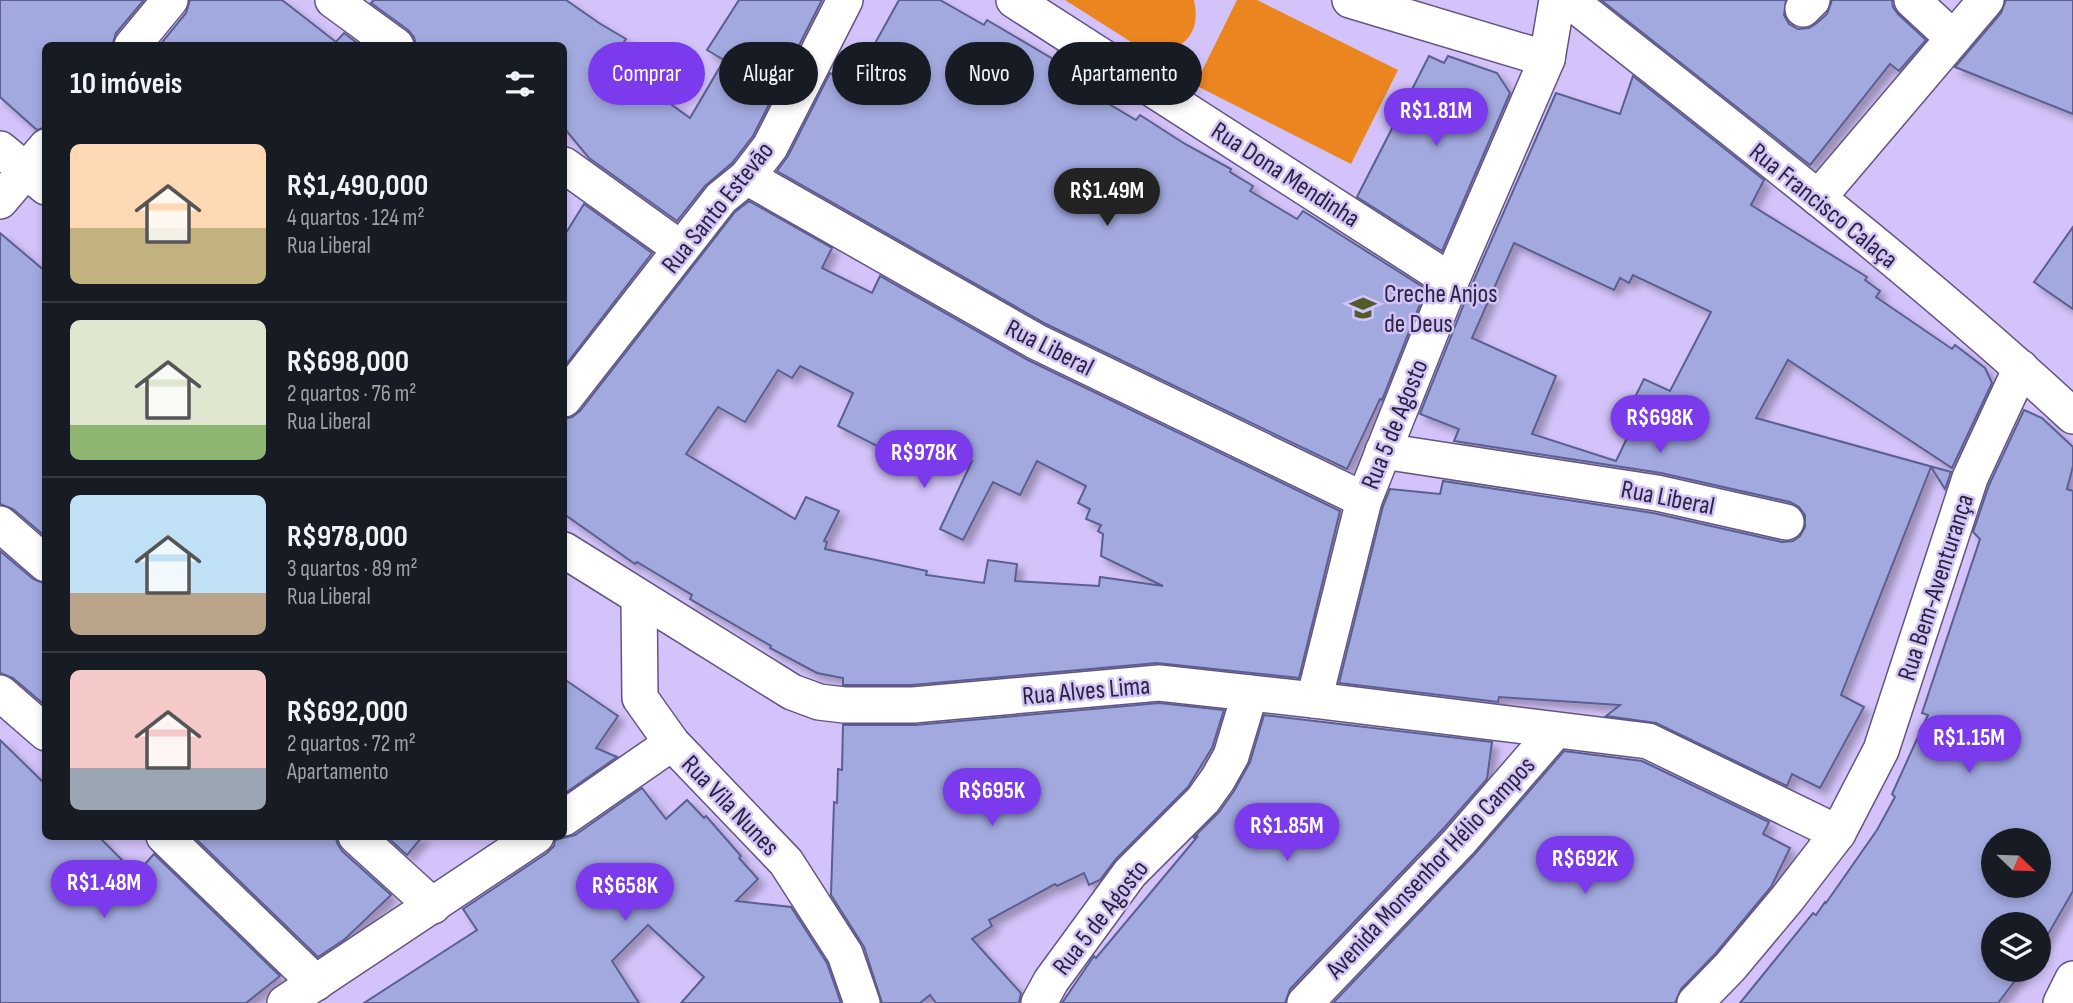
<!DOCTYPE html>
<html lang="pt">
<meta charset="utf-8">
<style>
:root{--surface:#171b24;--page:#20242c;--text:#f1f3f6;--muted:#9ea1a6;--line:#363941;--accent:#7c3aed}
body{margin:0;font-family:"Sofia Sans Condensed",sans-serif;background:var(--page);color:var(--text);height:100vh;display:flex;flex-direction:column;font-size:26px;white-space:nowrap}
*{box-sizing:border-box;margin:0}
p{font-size:23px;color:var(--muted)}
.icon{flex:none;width:38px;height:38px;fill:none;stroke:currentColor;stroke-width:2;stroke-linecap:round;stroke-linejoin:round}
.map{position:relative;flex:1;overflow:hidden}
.sheet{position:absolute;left:42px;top:42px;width:525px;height:798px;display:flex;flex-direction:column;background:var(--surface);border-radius:10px;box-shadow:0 4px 10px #0003}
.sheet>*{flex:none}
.guide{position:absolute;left:588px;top:42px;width:665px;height:63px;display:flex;gap:14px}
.needle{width:46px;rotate:113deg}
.buttons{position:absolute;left:1981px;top:828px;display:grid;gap:14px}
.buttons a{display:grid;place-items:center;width:70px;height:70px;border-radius:50%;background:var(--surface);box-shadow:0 4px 10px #0003;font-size:35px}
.price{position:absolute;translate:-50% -60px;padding:0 16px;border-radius:24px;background:var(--accent);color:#fff;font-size:23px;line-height:46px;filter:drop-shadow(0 2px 4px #0008)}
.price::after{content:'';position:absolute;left:50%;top:42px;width:21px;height:16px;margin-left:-10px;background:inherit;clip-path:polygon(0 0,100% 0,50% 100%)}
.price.current{background:#222;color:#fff}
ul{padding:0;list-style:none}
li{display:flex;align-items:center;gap:21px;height:175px;padding:0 28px}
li+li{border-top:2px solid var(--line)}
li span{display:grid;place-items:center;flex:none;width:196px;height:140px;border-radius:10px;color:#555}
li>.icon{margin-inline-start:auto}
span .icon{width:84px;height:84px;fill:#fffc;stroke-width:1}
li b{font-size:30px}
h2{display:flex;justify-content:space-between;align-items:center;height:84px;padding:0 28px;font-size:30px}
.pill{padding:0 24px;border-radius:32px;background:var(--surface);box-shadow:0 4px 10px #0003;font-size:24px;line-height:63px}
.pill.current{background:var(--accent);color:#fff}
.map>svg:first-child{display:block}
</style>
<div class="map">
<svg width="2073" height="1003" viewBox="0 0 2073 1003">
<defs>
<filter id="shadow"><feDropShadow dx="6" dy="6" stdDeviation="3.5" flood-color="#0004"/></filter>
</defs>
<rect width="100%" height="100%" fill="#d3c3fa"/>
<g fill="#eb8520">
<path d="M 1065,0 L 1194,0 C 1202,34 1182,52 1150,54 Z"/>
<path d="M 1237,0 L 1257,0 L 1398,70 L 1351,164 L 1195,85 Z"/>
</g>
<g fill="#a2a9df" stroke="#5a5f90" stroke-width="2" fill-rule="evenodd" filter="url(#shadow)">
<path d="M 0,0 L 144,0 L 116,33 L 112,46 L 46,46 L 46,127 L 37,130 L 0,97 Z"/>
<path d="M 190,0 L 282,0 L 336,42 L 344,33 L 361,46 L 159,46 L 186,13 Z"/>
<path d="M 374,0 L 566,0 L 599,23 L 626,39 L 618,50 L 644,68 L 636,79 L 690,118 L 724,60 L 707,50 L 739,0 L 822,0 L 753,136 L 732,163 L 705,186 L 677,221 L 589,158 L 564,128 L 564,46 L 416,46 L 414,37 L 408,30 L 371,3 Z"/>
<path d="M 899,0 L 940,0 L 984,25 L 987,20 L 1092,82 L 1087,91 L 1136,120 L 1140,115 L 1185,144 L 1231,169 L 1230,172 L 1253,186 L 1250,191 L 1297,219 L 1303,211 L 1426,289 L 1382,400 L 1380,399 L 1347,469 L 1046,324 L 777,171 L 788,156 L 830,73 L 853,83 Z"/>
<path d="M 1601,0 L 1786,0 L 1784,15 L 1789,24 L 1798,29 L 1809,28 L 1817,23 L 1827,14 L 1832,0 L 1892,0 L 1893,7 L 1898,14 L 1926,40 L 1899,71 L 1890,64 L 1810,165 Z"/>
<path d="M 2006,0 L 2073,0 L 2073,114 L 1955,67 L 2001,13 Z"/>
<path d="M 1429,56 L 1444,63 L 1448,56 L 1497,73 L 1510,93 L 1442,251 L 1357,197 Z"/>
<path d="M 1633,76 L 1764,180 L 1751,205 L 1867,277 L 1865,280 L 1880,291 L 1876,297 L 1952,349 L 1955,345 L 1985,368 L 1992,383 L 1952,468 L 1788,360 L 1756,418 L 1951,472 L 1945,489 L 1931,467 L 1841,695 L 1864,707 L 1820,788 L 1792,774 L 1787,786 L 1656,723 L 1606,716 L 1620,705 L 1499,697 L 1498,702 L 1339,683 L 1383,506 L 1390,489 L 1440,494 L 1443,481 L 1653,513 L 1782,542 L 1793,541 L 1800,536 L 1805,527 L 1805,515 L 1799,507 L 1790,502 L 1661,473 L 1454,441 L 1459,429 L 1420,414 L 1470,289 L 1556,93 L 1620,114 ZM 1514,243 L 1614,290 L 1620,278 L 1629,283 L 1633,275 L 1711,312 L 1670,391 L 1644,379 L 1629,409 L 1639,413 L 1616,461 L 1532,434 L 1556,376 L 1472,338 Z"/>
<path d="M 749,201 L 832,248 L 822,268 L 872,293 L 880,276 L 1028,360 L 1340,511 L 1299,678 L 1157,663 L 912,685 L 843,685 L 843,678 L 817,673 L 770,648 L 771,646 L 690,599 L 692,595 L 637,562 L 635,564 L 564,514 L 564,419 L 572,417 L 580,411 L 735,212 ZM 800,366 L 853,393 L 838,426 L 881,448 L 883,445 L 911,457 L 920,438 L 972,461 L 940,529 L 963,540 L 993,482 L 1020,495 L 1037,461 L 1086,486 L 1078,503 L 1090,509 L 1086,519 L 1101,525 L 1098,531 L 1103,534 L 1101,556 L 1163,586 L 1100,577 L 1099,586 L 1015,581 L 1017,564 L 988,560 L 984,583 L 926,575 L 927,571 L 825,549 L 827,542 L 824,541 L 839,511 L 806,497 L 795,519 L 686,454 L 718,407 L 745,422 L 778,370 L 792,378 Z"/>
<path d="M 584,204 L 652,253 L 564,367 L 564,236 Z"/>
<path d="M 2073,227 L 2073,309 L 2034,282 Z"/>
<path d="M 0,233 L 46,272 L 46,537 L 13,509 L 0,504 Z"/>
<path d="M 2024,410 L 2042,418 L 2073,447 L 2073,466 L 2067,489 L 2073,491 L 2073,891 L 2040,948 L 2039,924 L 1993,924 L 1993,970 L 2023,970 L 1998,1003 L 1740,1003 L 1813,913 L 1816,915 L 1825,902 L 1826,903 L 1877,830 L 1895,797 L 1892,794 L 1928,715 L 1922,713 L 1980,539 L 1973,532 L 1989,485 ZM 1993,840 L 2039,840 L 2039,886 L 1993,886 Z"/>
<path d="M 0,551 L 33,579 L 46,584 L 46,706 L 13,678 L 0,673 Z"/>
<path d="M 564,679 L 618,716 L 596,748 L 617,757 L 564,794 Z"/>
<path d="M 1159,703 L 1224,710 L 1212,748 L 1188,787 L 1116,859 L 1100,880 L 1089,885 L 1084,873 L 1057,886 L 1055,884 L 989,920 L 992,926 L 972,939 L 1021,993 L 1019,1003 L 936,1003 L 930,995 L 920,1003 L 882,1003 L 864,947 L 831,895 L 834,802 L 837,803 L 838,769 L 842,770 L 843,725 L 915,725 Z"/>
<path d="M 1264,715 L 1492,742 L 1487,779 L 1444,828 L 1290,989 L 1285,1003 L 1062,1003 L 1094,956 L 1096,958 L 1198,836 L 1193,838 L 1219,812 L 1234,791 L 1250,762 Z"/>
<path d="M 0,740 L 46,785 L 46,836 L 98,836 L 136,874 L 154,854 L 280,976 L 246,1003 L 0,1003 Z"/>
<path d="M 1564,751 L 1642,761 L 1769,822 L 1763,834 L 1790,848 L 1771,887 L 1715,954 L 1681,989 L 1675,1003 L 1333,1003 L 1474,855 Z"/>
<path d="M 642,788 L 666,819 L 687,800 L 704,818 L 706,816 L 741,856 L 739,858 L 758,879 L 736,901 L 791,907 L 827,963 L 841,1003 L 681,1003 L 704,977 L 648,925 L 612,961 L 639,1003 L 364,1003 L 477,930 L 463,909 L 547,853 L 554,846 L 555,840 L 575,835 Z"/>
<path d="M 193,836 L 336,836 L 337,843 L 342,851 L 391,895 L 345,939 L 318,957 Z"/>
<path d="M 386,836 L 423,836 L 407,855 Z"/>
</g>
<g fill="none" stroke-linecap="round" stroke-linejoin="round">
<g stroke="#645485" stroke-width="38">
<g id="minor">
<path d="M 333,0 L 396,46"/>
<path d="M 1014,0 L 1451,281"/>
<path d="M 1350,0 L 1547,59"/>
<path d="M 1569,0 C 1739,135 1913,268 2073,416"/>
<path d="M 1912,0 L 1953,38"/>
<path d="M 1803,9 L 1812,0"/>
<path d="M 132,46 L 170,0"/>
<path d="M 0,149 L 46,187"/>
<path d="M 564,165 L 681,249"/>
<path d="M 747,177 L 1037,342 L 1364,500"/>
<path d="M 1818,198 L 1986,0"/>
<path d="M 0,201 L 46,147"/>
<path d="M 564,399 L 721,198 L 747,177 L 770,147 L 845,0"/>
<path d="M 1383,451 L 1657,493 L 1786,522"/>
<path d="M 0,524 L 46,564"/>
<path d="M 564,550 L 792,692 L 819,702 L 844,705 L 913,705 L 1159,683 L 1314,700 L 1648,741 L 1838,833"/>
<path d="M 639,599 L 640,698 L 672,743 L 786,862 L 845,954 L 862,1003"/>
<path d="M 0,693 L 46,733"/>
<path d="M 1314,700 L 1364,500 L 1451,281 L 1547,59 L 1557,0"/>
<path d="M 564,818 L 672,743"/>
<path d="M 164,836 L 316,983"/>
<path d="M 356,836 L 433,906"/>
<path d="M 285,1003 L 536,836"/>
<path d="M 1039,1003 L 1051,981 L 1130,873 L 1203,800 L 1218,779 L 1231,756 L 1250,693"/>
<path d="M 1305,1003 L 1459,842 L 1555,731"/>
<path d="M 1695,1003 L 1730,967 L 1787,899 L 1838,833 L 1881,750 L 1970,478 L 2021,368"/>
<path d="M 2061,1003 L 2073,979"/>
</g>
</g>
<use href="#minor" stroke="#fff" stroke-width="35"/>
</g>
<defs>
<g id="school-bare" transform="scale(2.1)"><path d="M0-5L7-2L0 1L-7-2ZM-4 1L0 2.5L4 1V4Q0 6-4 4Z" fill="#525c2b" stroke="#d3c3fa" stroke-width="2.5" paint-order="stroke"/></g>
</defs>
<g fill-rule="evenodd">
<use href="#school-bare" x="1363" y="308"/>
</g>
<g text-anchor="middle" stroke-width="5" stroke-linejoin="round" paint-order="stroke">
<g font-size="26" fill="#2b253a" stroke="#d3c3fa">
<text transform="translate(1286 174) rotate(33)" y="9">Rua Dona Mendinha</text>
<text transform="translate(1824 205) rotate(39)" y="9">Rua Francisco Calaça</text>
<text transform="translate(717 207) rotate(-51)" y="9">Rua Santo Estevão</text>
<text transform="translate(1050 347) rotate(27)" y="9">Rua Liberal</text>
<text transform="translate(1394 424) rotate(-68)" y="9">Rua 5 de Agosto</text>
<text transform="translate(1668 497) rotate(11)" y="9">Rua Liberal</text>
<text transform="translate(1935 587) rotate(-72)" y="9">Rua Bem-Aventurança</text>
<text transform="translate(1086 690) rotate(-5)" y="9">Rua Alves Lima</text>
<text transform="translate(731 805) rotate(46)" y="9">Rua Vila Nunes</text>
<text transform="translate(1430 867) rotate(-47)" y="9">Avenida Monsenhor Hélio Campos</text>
<text transform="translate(1100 917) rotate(-52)" y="9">Rua 5 de Agosto</text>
</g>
<g font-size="26" fill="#2b253a" stroke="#d3c3fa" text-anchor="start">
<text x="1384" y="302">Creche Anjos<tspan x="1384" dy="30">de Deus</tspan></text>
</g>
</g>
</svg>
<div class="buttons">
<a><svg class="needle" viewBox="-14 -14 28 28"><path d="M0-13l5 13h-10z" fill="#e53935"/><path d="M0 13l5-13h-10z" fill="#9ea1a6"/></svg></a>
<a><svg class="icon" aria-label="layers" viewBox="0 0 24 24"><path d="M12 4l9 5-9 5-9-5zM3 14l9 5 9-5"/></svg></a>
</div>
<b class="price" style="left:1436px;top:148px">R$1.81M</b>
<b class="price current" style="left:1107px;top:228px">R$1.49M</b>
<b class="price" style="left:1660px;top:455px">R$698K</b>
<b class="price" style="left:924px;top:490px">R$978K</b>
<b class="price" style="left:1969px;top:775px">R$1.15M</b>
<b class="price" style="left:992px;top:828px">R$695K</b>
<b class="price" style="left:1287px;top:863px">R$1.85M</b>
<b class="price" style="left:1585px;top:896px">R$692K</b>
<b class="price" style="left:104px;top:920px">R$1.48M</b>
<b class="price" style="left:625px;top:923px">R$658K</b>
<div class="guide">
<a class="pill current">Comprar</a>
<a class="pill">Alugar</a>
<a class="pill">Filtros</a>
<a class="pill">Novo</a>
<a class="pill">Apartamento</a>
</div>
<section class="sheet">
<h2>10 imóveis<svg class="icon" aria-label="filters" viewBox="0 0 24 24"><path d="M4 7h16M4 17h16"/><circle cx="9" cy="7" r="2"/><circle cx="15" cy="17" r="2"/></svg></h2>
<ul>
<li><span style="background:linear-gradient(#ffd9b3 60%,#c2b280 0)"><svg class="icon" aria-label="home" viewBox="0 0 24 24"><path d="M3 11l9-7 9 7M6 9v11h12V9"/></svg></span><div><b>R$1,490,000</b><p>4 quartos · 124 m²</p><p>Rua Liberal</p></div></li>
<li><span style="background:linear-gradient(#dfe7d0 75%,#8fb573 0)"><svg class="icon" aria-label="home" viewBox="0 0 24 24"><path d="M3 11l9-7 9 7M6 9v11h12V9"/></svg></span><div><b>R$698,000</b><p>2 quartos · 76 m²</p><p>Rua Liberal</p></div></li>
<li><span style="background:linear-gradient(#bfe0f5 70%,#b9a48a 0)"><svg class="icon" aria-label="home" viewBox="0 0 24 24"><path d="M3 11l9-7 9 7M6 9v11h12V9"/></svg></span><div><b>R$978,000</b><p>3 quartos · 89 m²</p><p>Rua Liberal</p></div></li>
<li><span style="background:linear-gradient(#f6c9c9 70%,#9aa5b1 0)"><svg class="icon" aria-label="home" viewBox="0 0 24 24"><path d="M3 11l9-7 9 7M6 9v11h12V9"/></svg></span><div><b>R$692,000</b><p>2 quartos · 72 m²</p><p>Apartamento</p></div></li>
</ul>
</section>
</div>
